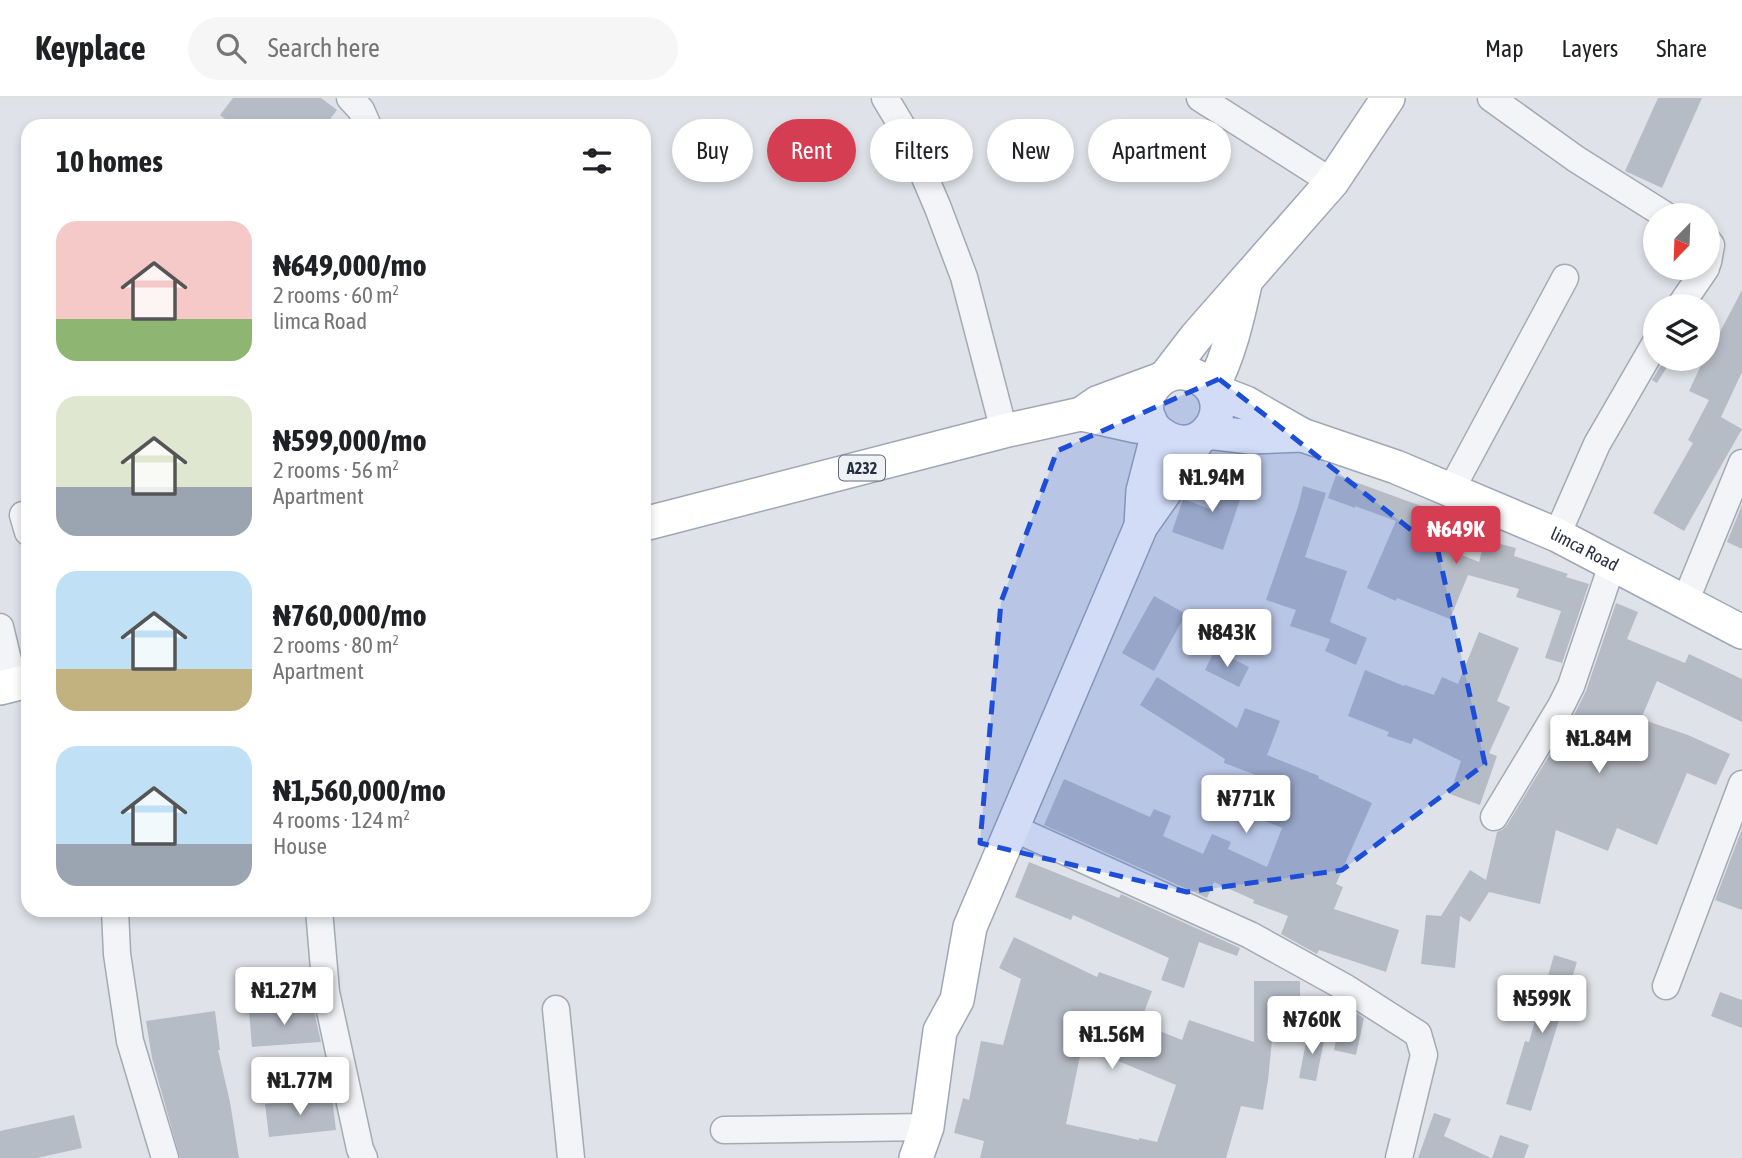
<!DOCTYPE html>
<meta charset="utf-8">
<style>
:root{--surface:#fff;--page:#f6f6f6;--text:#202124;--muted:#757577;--line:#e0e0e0;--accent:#d53d53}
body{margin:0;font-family:"Asap Condensed",sans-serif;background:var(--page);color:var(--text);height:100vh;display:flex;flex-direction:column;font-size:26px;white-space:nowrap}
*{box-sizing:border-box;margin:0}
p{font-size:23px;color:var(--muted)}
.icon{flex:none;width:38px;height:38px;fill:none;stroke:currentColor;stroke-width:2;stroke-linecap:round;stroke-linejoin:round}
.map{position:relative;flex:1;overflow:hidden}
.drawer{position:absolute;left:21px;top:21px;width:630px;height:798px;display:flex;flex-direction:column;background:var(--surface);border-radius:21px;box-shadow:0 4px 10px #0003}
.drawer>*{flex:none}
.guide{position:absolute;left:672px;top:21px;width:665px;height:63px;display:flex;gap:14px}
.needle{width:46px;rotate:203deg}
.controls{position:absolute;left:1643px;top:105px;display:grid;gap:14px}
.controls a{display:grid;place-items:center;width:77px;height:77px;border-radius:50%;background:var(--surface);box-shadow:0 4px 10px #0003;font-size:35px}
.price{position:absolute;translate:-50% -60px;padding:0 16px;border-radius:7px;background:#fff;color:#222;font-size:23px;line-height:46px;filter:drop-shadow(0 2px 4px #0008)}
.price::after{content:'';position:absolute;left:50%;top:42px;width:21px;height:16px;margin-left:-10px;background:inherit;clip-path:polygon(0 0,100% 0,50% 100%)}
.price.active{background:var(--accent);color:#fff}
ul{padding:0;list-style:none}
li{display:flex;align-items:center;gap:21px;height:175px;padding:0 35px}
li span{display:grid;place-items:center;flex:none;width:196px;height:140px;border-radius:21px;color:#555}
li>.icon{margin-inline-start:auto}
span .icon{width:84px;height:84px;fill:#fffc;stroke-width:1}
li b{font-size:30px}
h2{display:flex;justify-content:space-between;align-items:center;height:84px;padding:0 35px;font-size:30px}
.chip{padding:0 24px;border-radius:32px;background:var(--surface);box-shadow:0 4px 10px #0003;font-size:24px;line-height:63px}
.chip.active{background:var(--accent);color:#fff}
header{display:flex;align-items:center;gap:42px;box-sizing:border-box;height:98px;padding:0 35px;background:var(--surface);border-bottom:2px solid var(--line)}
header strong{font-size:33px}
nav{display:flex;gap:38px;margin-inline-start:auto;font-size:24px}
.search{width:490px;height:63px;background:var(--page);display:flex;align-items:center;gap:18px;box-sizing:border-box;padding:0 24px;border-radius:38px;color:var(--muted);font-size:26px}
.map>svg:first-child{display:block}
</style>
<header>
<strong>Keyplace</strong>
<div class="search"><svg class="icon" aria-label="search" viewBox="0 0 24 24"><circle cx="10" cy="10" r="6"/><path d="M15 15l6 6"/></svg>Search here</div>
<nav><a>Map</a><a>Layers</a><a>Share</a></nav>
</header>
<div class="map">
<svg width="1742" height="1060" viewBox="0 0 1742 1060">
<rect width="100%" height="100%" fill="#dfe3e9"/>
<g fill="#b6bcc6" fill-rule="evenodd">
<path d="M 233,0 L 321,0 L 337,12 L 325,28 L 234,28 L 220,17 Z"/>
<path d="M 1658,0 L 1702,0 L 1662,90 L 1625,73 Z"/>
<path d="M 1742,192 L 1742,274 L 1721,319 L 1742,331 L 1684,433 L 1653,415 L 1693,345 L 1688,342 L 1709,302 L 1689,293 L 1704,261 L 1708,261 L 1708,253 L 1718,232 L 1720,234 Z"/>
<path d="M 1665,261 L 1672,261 L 1657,285 L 1652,282 Z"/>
<path d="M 1222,373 L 1247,381 L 1223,452 L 1172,434 L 1183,401 L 1210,411 Z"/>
<path d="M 1336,377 L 1435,413 L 1425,442 L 1479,464 L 1485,442 L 1516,450 L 1514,458 L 1568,476 L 1566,479 L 1589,486 L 1562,565 L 1545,560 L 1561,513 L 1516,499 L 1519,491 L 1468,477 L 1450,521 L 1397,500 L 1396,503 L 1367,490 L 1396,423 L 1355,408 L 1355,410 L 1328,400 Z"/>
<path d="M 1303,388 L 1326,395 L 1305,459 L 1347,473 L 1330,524 L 1367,540 L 1356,567 L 1325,553 L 1330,541 L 1290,528 L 1296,512 L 1266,502 L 1298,409 Z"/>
<path d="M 1742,407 L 1742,451 L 1727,444 Z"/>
<path d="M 1154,498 L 1186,516 L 1154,573 L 1122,555 Z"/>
<path d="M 1616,505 L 1638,514 L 1627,541 L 1685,565 L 1689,556 L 1742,581 L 1742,624 L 1657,583 L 1641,621 L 1688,637 L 1730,656 L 1716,687 L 1687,675 L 1657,747 L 1617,730 L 1608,753 L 1556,732 L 1540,806 L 1489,794 L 1470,824 L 1460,818 L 1455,870 L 1421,866 L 1426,817 L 1441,818 L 1470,772 L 1486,782 L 1497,734 L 1502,732 L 1507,727 L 1575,615 L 1586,593 Z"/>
<path d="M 1479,534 L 1519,550 L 1497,603 L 1510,609 L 1489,655 L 1497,658 L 1480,707 L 1450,696 L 1461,663 L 1414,640 L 1411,646 L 1387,638 L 1389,634 L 1348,618 L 1365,572 L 1404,588 L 1405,587 L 1434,597 L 1442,579 L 1458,586 Z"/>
<path d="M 1215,552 L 1249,569 L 1239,589 L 1205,572 Z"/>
<path d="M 1157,579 L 1237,630 L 1245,610 L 1280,623 L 1267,657 L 1319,678 L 1318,680 L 1372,705 L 1336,786 L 1343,789 L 1334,811 L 1399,832 L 1386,874 L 1319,852 L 1317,856 L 1281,836 L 1288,818 L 1253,805 L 1254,802 L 1214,784 L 1207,800 L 1044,727 L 1064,681 L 1150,719 L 1154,711 L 1171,718 L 1163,738 L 1203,756 L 1212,736 L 1231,744 L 1228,751 L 1267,769 L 1282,730 L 1260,721 L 1275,684 L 1224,665 L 1225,661 L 1140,607 Z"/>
<path d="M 1742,731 L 1742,812 L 1715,802 Z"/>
<path d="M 1029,764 L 1119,800 L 1121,796 L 1240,850 L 1237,858 L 1199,844 L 1184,890 L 1161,882 L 1169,860 L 1073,817 L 1071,822 L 1015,799 Z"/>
<path d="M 1014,839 L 1097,879 L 1099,874 L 1152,893 L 1140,925 L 1182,942 L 1189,922 L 1254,944 L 1254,883 L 1300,883 L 1300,914 L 1275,913 L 1268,982 L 1263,1012 L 1241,1008 L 1226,1060 L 980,1060 L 984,1043 L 954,1035 L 963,1000 L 969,1002 L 981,943 L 1003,947 L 1021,881 L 999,870 ZM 1082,948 L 1176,987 L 1157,1044 L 1139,1040 L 1139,1042 L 1066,1026 Z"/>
<path d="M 1554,857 L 1577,864 L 1531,1013 L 1506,1006 L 1525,943 L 1529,944 Z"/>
<path d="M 1720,894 L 1742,902 L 1742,930 L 1711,918 Z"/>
<path d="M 1343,907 L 1364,920 L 1356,957 L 1334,952 Z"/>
<path d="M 313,909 L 321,944 L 252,949 L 249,913 Z"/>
<path d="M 215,913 L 220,952 L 218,952 L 230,1004 L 239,1060 L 180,1060 L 152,960 L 146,923 Z"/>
<path d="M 1308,934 L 1325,937 L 1316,983 L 1299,980 Z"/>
<path d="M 332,999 L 336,1032 L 269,1039 L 265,1006 Z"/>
<path d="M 1434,1015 L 1451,1021 L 1444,1038 L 1491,1060 L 1418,1060 Z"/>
<path d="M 74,1017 L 82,1050 L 37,1060 L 0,1060 L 0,1033 Z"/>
<path d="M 1500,1037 L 1529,1047 L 1524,1060 L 1492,1060 Z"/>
</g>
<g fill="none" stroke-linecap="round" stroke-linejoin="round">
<g stroke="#a4aab3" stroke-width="29">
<g id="minor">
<path d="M 350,0 L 361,12 L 368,28"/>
<path d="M 885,0 L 906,35 L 938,110 L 964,179 L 1004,333"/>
<path d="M 1200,0 L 1332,84"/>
<path d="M 1491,0 L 1576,61 L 1665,117"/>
<path d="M 1708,143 L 1711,147 L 1708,164"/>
<path d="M 1680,208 L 1706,170"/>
<path d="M 1451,392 L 1565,180"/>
<path d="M 23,417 L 28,434"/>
<path d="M 1557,437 L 1597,346 L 1656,244"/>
<path d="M 1685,504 L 1742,365"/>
<path d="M 0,529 L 14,587"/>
<path d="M 1494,719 L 1561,608 L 1571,588 L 1612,467"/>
<path d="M 1013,730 L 1250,837 L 1346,890 L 1418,936 L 1424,957 L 1399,1060"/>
<path d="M 115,812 L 117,856 L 130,943 L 165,1060"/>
<path d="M 319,812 L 326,894 L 360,1051 L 364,1060"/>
<path d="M 1666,888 L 1742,686"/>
<path d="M 556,911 L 571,1060"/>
<path d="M 724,1032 L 927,1029"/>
</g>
</g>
<g stroke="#9ea7b5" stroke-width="36">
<g id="major">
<path d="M 1166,278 L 1196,239 L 1332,84 L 1388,0"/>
<path d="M 1212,290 C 1229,257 1237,223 1245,186"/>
<path id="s1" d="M 1216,296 L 1228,298 L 1246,305 L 1302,337 L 1396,369 L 1557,437 L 1742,534"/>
<path d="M 1081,316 L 1135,328 L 1153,329 C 1197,374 1242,307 1201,281 C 1193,276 1185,274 1176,275 C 1158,278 1144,296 1147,314 C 1148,319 1151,325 1153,329"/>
<path d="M 1207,334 L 1250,339 L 1302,337"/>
<path d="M 644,426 L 1004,333 L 1081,316 L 1097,305 L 1159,282"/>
<path d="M 1141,428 L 1143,393 L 1158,335"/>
<path d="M 0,590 L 28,583"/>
<path d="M 916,1060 L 927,1029 L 940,933 L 957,902 L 970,829 L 1141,428 L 1172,384 L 1197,343"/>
</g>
</g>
<use href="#minor" stroke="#f2f4f7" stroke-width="26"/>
<use href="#major" stroke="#fff" stroke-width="33"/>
</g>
<path fill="#1d4ed8" fill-opacity="0.2" stroke="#1d4ed8" stroke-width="5" stroke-dasharray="14 9" stroke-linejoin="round" d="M 1219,281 L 1438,453 L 1485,666 L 1342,772 L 1187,794 L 980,745 L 1001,504 L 1057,353 Z"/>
<g text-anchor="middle" stroke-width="6" stroke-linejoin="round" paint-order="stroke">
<rect fill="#eef2f6" stroke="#636a77" stroke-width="2" x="839" y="357.5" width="46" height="25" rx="5"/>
<g font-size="16" font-weight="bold" fill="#273041">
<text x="862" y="376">A232</text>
</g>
<g font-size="18" fill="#273041" stroke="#eef2f6">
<text dy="6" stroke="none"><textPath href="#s1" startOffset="401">limca Road</textPath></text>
</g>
</g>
</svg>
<div class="controls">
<a><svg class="needle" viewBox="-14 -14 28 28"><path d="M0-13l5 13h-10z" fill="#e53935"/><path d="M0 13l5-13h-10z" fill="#757577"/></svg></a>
<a><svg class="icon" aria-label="layers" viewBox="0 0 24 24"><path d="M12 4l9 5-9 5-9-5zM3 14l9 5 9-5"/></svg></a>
</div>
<b class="price" style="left:1212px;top:416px">₦1.94M</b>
<b class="price active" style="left:1456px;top:468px">₦649K</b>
<b class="price" style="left:1227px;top:571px">₦843K</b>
<b class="price" style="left:1599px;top:677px">₦1.84M</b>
<b class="price" style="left:1246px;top:737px">₦771K</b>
<b class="price" style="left:284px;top:929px">₦1.27M</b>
<b class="price" style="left:1542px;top:937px">₦599K</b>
<b class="price" style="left:1312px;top:958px">₦760K</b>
<b class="price" style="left:1112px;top:973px">₦1.56M</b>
<b class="price" style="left:300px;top:1019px">₦1.77M</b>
<div class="guide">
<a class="chip">Buy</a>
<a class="chip active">Rent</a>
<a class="chip">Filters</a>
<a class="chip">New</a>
<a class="chip">Apartment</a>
</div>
<section class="drawer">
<h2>10 homes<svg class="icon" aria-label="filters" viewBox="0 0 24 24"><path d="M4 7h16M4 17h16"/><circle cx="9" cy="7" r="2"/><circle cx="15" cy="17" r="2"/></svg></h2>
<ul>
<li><span style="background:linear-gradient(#f6c9c9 70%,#8fb573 0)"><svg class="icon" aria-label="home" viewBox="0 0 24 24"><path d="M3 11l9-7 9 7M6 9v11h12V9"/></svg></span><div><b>₦649,000/mo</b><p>2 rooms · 60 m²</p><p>limca Road</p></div></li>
<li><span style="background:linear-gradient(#dfe7d0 65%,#9aa5b1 0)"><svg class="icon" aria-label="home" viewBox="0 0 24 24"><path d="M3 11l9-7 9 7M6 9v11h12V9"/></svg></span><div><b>₦599,000/mo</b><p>2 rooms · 56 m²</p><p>Apartment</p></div></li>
<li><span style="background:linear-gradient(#bfe0f5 70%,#c2b280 0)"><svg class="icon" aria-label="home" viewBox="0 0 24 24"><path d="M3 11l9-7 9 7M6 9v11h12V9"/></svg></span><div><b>₦760,000/mo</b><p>2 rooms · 80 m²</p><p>Apartment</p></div></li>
<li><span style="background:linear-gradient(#bfe0f5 70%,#9aa5b1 0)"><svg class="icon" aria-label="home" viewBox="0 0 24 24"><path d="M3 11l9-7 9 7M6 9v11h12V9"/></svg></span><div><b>₦1,560,000/mo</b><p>4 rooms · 124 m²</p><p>House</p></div></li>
</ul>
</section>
</div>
